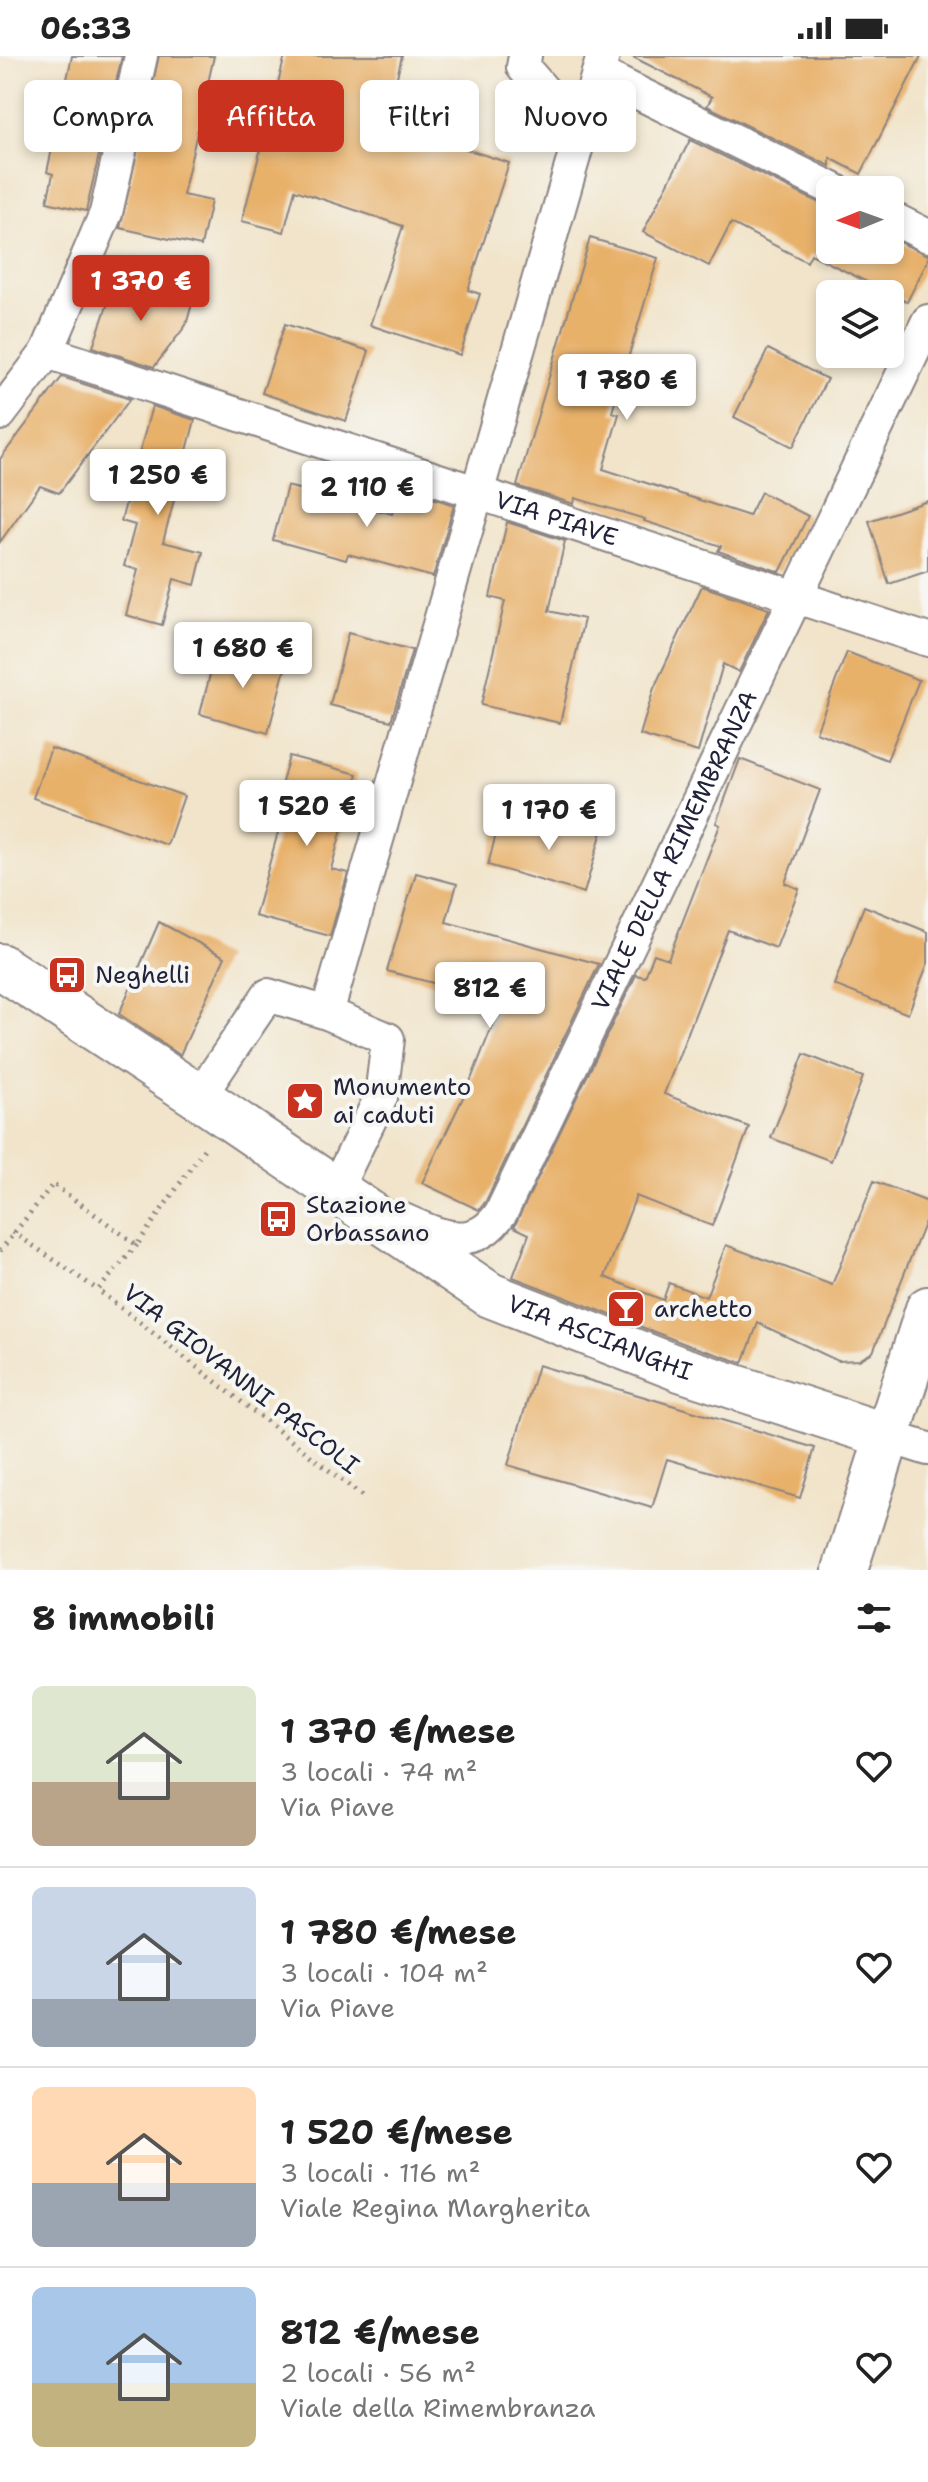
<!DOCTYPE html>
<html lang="it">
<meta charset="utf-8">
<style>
:root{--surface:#fff;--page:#f2f2f2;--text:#222;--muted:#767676;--line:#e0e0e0;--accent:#c8321e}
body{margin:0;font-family:"Shantell Sans",sans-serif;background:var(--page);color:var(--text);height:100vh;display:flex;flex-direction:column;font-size:30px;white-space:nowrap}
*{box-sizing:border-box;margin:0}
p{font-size:26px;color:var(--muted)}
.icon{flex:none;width:44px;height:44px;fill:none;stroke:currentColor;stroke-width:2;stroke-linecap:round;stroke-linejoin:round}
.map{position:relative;height:1514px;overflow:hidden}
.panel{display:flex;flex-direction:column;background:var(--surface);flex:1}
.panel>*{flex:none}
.hud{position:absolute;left:24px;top:24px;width:880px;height:72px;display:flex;gap:16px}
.needle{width:52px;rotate:269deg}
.buttons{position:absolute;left:816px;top:120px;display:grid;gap:16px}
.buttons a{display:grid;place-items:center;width:88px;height:88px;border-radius:12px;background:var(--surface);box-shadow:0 4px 12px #0003;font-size:40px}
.price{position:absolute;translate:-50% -68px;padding:0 18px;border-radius:8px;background:#fff;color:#222;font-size:26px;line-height:52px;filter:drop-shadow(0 2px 4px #0008)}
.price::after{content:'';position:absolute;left:50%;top:48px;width:24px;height:18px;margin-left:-12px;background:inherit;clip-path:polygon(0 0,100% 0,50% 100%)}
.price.selected{background:var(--accent);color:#fff}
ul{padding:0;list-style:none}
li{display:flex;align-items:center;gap:24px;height:200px;padding:0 32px}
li+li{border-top:2px solid var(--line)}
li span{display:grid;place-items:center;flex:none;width:224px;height:160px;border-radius:12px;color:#555}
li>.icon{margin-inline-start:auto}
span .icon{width:96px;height:96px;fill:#fffc;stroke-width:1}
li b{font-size:34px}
h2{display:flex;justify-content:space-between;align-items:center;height:96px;padding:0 32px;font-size:34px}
.chip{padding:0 28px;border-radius:12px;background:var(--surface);box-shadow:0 4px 12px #0003;font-size:28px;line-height:72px}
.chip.selected{background:var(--accent);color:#fff}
.status{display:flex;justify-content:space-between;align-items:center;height:56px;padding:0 40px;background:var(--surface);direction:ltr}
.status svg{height:22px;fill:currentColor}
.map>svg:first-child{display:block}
</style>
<div class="status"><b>06:33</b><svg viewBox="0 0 49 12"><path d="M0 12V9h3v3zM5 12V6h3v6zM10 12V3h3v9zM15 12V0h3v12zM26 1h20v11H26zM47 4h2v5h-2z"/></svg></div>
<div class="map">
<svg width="928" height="1514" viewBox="0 0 928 1514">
<rect width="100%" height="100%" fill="#f6f6f2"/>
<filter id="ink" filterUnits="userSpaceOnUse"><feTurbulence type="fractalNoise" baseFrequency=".0125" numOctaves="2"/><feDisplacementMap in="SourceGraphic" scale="16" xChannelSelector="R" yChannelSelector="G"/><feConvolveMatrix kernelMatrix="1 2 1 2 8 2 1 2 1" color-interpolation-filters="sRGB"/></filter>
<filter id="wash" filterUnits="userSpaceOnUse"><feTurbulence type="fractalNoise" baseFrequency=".006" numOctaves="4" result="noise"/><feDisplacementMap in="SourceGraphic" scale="32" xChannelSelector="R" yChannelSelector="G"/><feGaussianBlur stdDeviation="1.8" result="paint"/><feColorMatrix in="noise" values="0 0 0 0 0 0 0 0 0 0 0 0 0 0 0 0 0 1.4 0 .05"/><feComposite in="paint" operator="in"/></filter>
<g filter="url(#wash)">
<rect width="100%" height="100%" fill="#f1e4ca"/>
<g id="blocks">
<g fill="#e8b16a">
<path d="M 72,0 L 122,0 L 86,155 L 47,146 L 53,118 L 47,116 Z"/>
<path d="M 159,0 L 214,0 L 183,139 L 211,145 L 201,190 L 120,172 Z"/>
<path d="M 285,0 L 402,0 L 386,67 L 509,107 L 468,234 L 480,238 L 460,299 L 370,269 L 403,170 L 295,134 L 284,176 L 242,165 Z"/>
<path d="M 631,0 L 921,0 L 861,118 L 830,102 L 830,110 L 707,50 L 712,41 Z"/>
<path d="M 690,84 L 830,152 L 830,194 L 890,194 L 890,182 L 928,199 L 928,204 L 907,246 L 811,198 L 807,206 L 731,167 L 709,210 L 643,176 Z"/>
<path d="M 590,182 L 658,202 L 612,356 L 619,358 L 603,413 L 749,460 L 761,436 L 808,460 L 780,516 L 718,495 L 721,490 L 644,465 L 645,463 L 575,442 L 574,448 L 517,430 Z"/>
<path d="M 116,223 L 192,248 L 186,269 L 154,311 L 93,291 Z"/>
<path d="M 285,268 L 369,295 L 346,365 L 262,337 Z"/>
<path d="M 768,293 L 827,323 L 793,391 L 734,361 Z"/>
<path d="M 62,321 L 130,343 L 59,437 L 40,430 L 0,486 L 0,403 Z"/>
<path d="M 152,350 L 195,364 L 163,486 L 203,496 L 195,529 L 174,523 L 162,569 L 126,559 L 138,514 L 124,510 L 135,469 L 121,465 Z"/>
<path d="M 287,430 L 392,458 L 399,431 L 454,449 L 433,521 L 348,498 L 346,504 L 273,484 Z"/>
<path d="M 928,445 L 928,515 L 889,528 L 869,465 Z"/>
<path d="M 507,466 L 565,485 L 549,555 L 584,563 L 560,667 L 481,649 L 505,545 L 490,541 Z"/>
<path d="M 702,530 L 769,553 L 739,616 L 723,608 L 698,696 L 640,679 L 654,632 Z"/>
<path d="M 348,577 L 412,594 L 391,665 L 330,649 Z"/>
<path d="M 217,591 L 286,609 L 268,677 L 200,658 Z"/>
<path d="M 847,596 L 919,624 L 887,704 L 816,676 Z"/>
<path d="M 51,692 L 184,740 L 167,789 L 33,742 Z"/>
<path d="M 289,700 L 357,718 L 331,813 L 348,817 L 330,880 L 255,860 L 283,758 L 274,756 Z"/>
<path d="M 740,703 L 820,734 L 785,827 L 799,833 L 776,892 L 728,874 L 664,1038 L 749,1071 L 712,1170 L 636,1140 L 605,1221 L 663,1244 L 669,1227 L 706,1241 L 726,1189 L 832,1229 L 874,1125 L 928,1146 L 928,1158 L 873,1296 L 859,1304 L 838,1305 L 758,1267 L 743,1307 L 688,1289 L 513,1221 L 529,1178 L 514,1171 L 636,919 L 645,921 L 654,898 L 668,903 L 720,769 L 716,767 Z"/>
<path d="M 550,757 L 603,772 L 584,837 L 488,809 L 499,766 L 543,779 Z"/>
<path d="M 416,817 L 457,828 L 446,866 L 599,908 L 486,1145 L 479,1154 L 422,1127 L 468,1031 L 502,945 L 387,915 Z"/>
<path d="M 864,850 L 928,876 L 928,907 L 908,958 L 834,929 Z"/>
<path d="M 159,866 L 225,901 L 180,999 L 119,958 Z"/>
<path d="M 804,998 L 863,1021 L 831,1105 L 771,1082 Z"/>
<path d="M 538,1309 L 815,1392 L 800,1442 L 667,1403 L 652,1452 L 508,1409 Z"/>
</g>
</g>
</g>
<g filter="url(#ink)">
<use href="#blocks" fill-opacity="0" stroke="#8a8382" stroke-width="2"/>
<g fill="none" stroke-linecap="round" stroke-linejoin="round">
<g stroke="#8a8382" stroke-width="36">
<g id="street">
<path d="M 525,0 L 523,11 L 582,79"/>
<path d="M 598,17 L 835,134"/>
<path d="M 890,161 L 928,180"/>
<path id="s1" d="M 47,296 L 928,584"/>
<path d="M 0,358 L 47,296 L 106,157 L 141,0"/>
<path d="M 327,957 L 603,0"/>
<path d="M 199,1041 L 268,939 L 327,957 L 388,983 L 381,1041 L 335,1135 L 352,1142"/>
<path id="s2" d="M 399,1162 C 438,1179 474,1199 502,1155 L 928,265"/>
<path d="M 887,1380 L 928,1393"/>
</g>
</g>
<g stroke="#8a8382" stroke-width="48">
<g id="secondary">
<path id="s3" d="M 0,910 L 199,1041 L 490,1239 L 680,1313 L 887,1380"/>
<path d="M 845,1514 L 928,1253"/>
</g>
</g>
<g stroke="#8a8382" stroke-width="5" stroke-dasharray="2 6" stroke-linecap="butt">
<path d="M 13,1176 L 98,1234"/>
<path d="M 137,1189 L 98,1234 L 362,1440"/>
<path d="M 0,1195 L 53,1128 L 137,1189 L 204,1093"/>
</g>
<use href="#street" stroke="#fff" stroke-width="32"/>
<use href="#secondary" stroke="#fff" stroke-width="44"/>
</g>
</g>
<defs>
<g id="bus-square" transform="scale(2)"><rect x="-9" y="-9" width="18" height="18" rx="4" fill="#c8321e" stroke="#f6f6f2"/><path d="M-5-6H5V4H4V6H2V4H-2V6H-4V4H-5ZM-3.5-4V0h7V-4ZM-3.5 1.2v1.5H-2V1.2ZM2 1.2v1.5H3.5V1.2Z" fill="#fff"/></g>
<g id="sight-square" transform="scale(2)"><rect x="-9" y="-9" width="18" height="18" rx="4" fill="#c8321e" stroke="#f6f6f2"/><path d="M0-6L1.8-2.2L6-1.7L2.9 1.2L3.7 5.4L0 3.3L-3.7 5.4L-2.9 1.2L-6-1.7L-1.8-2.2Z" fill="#fff"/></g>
<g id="bar-square" transform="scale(2)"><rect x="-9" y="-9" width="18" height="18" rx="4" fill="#c8321e" stroke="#f6f6f2"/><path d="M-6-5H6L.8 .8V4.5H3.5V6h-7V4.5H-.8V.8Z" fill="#fff"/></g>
</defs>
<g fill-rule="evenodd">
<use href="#bus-square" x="67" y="919"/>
<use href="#sight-square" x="305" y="1045"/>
<use href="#bus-square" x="278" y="1163"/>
<use href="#bar-square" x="626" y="1253"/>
</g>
<g text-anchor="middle" stroke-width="8" stroke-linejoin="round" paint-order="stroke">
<g font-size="24" fill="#22223b" stroke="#f6f6f2">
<text dy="8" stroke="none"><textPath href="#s1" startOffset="536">VIA PIAVE</textPath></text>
<text dy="8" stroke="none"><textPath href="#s2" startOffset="516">VIALE DELLA RIMEMBRANZA</textPath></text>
<text dy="8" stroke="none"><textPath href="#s3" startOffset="708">VIA ASCIANGHI</textPath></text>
<text transform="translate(241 1323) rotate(38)" y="8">VIA GIOVANNI PASCOLI</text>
</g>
<g font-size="24" fill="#22223b" stroke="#f6f6f2" text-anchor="start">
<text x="95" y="927">Neghelli</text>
<text x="333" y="1039">Monumento<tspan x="333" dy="28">ai caduti</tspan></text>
<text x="306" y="1157">Stazione<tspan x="306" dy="28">Orbassano</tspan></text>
<text x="654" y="1261">archetto</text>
</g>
</g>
</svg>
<div class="buttons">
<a><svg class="needle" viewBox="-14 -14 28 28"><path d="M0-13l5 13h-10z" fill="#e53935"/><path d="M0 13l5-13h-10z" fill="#767676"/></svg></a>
<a><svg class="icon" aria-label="layers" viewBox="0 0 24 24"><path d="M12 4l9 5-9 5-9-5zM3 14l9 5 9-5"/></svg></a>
</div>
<b class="price selected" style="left:141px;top:267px">1 370 €</b>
<b class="price" style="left:627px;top:366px">1 780 €</b>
<b class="price" style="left:158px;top:461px">1 250 €</b>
<b class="price" style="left:367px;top:473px">2 110 €</b>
<b class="price" style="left:243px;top:634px">1 680 €</b>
<b class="price" style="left:307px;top:792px">1 520 €</b>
<b class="price" style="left:549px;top:796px">1 170 €</b>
<b class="price" style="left:490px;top:974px">812 €</b>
<div class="hud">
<a class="chip">Compra</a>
<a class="chip selected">Affitta</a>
<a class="chip">Filtri</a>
<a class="chip">Nuovo</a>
</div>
</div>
<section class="panel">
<h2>8 immobili<svg class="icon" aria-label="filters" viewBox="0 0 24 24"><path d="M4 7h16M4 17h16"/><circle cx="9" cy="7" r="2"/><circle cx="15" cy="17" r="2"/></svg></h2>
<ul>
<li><span style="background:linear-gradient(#dfe7d0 60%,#b9a48a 0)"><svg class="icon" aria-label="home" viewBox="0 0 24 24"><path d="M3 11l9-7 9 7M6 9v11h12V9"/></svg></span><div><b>1 370 €/mese</b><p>3 locali · 74 m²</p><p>Via Piave</p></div><svg class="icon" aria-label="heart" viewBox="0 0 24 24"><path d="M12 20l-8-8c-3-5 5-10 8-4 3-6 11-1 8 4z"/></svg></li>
<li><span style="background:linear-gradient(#c9d6e8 70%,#9aa5b1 0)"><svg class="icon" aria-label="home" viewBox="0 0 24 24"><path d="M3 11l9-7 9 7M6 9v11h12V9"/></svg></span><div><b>1 780 €/mese</b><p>3 locali · 104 m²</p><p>Via Piave</p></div><svg class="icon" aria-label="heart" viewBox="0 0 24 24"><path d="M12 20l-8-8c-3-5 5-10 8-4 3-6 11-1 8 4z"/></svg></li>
<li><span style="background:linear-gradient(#ffd9b3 60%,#9aa5b1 0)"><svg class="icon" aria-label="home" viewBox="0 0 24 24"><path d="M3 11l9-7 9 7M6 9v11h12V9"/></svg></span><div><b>1 520 €/mese</b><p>3 locali · 116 m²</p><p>Viale Regina Margherita</p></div><svg class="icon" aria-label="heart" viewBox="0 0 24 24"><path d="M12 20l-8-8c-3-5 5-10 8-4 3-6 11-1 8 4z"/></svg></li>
<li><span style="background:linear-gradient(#a9c7e8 60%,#c2b280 0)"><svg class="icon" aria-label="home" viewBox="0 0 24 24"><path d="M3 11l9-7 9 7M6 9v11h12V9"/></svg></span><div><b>812 €/mese</b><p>2 locali · 56 m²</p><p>Viale della Rimembranza</p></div><svg class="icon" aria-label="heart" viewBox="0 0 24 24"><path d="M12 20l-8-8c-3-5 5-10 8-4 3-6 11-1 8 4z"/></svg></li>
</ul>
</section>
